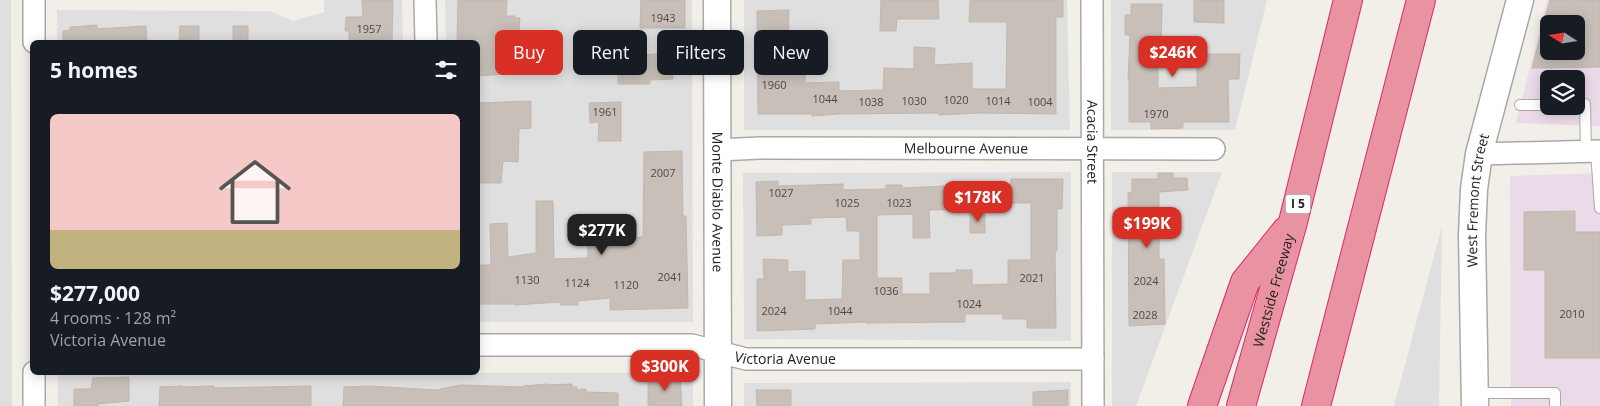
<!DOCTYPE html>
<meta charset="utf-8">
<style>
:root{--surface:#171b24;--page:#20242c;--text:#f1f3f6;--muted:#9ea1a6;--line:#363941;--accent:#d93025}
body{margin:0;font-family:"Open Sans",sans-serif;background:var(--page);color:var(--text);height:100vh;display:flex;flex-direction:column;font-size:19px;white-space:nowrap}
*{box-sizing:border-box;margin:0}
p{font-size:16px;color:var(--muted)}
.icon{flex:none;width:28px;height:28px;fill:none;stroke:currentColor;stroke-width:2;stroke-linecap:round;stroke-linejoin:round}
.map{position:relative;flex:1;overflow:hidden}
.sheet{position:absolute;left:30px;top:40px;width:450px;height:335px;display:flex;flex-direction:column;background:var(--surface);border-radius:8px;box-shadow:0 2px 12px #0003}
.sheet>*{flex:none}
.banner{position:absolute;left:495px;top:30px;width:475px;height:45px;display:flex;gap:10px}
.needle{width:32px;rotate:282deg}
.buttons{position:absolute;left:1540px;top:15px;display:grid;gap:10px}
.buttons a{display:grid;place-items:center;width:45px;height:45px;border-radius:8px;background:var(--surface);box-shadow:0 2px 12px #0003;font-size:25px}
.price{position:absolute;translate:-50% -42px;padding:0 11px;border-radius:10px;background:var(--accent);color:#fff;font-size:16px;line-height:32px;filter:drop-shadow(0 1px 2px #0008)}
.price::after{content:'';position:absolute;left:50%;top:30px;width:15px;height:11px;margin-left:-8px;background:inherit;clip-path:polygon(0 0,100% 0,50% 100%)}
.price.active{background:#222;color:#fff}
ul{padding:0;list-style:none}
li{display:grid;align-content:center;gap:10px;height:265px;padding:0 20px}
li+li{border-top:1px solid var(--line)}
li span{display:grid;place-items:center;height:155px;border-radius:8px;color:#555}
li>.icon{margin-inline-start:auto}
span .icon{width:90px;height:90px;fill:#fffc;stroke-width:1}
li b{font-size:21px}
h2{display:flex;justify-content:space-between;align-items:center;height:60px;padding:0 20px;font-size:21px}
.chip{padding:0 18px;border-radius:8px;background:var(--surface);box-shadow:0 2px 12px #0003;font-size:18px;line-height:45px}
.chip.active{background:var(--accent);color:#fff}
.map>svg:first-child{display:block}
</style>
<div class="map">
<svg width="1600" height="406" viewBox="0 0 1600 406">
<rect width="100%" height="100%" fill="#f2efe9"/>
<g fill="#e0dfdf">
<path d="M 0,0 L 11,0 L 12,406 L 0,406 Z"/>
<path d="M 324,0 L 402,0 L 403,42 L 57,42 L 57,10 L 270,11 L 293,21 L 324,12 Z"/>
<path d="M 445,0 L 692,0 L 693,322 L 478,322 L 478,42 L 446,42 Z"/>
<path d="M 744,0 L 1067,0 L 1070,130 L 744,130 Z"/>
<path d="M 1111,0 L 1267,0 L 1235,130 L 1111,130 Z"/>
<path d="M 1071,172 L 1071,341 L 744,339 L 743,173 Z"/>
<path d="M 1112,172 L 1222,172 L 1136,406 L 1112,406 Z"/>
<path d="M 1442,226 L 1439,406 L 1394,406 Z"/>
<rect x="58" y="373" width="635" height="33"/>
<path d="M 1071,382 L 1071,406 L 744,406 L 744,383 Z"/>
</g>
<g fill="#ebdbe8" fill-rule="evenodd">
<path d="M 1547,0 L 1600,0 L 1600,126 L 1516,123 ZM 1549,24 L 1576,24 L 1576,51 L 1549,51 ZM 1549,79 L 1576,79 L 1576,106 L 1549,106 Z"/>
<path d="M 1600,173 L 1600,406 L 1511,406 L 1510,176 Z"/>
</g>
<g fill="#c7bfb8" stroke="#c4b6ab" fill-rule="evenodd">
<path d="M 362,0 L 393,0 L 392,42 L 349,42 L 349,31 L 345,31 L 346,17 L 363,17 Z"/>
<path d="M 458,0 L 507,0 L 506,16 L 515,16 L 514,18 L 520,18 L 518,39 L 506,38 L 506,74 L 478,76 L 478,42 L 457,42 Z"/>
<path d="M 641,0 L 685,0 L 685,28 L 640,28 Z"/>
<path d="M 881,0 L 938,0 L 939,19 L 897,19 L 896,31 L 880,31 Z"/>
<path d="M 970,0 L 1063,0 L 1063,17 L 1056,17 L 1056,114 L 979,113 L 939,115 L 939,113 L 839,114 L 812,116 L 812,114 L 758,114 L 757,11 L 789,10 L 788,48 L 806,47 L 805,83 L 839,82 L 839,91 L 883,90 L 884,68 L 914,69 L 914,47 L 935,48 L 934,65 L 972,63 L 972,89 L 1006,89 L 1007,22 L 969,22 Z"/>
<path d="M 1194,0 L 1224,0 L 1224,23 L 1194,22 Z"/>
<path d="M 1550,0 L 1600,0 L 1600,67 L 1532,68 ZM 1549,24 L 1576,24 L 1576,51 L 1549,51 Z"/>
<path d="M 1131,4 L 1162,4 L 1161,58 L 1158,58 L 1158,88 L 1197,87 L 1197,54 L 1240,54 L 1239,79 L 1228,79 L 1229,122 L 1183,122 L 1183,128 L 1151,129 L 1151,122 L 1129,122 L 1129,80 L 1128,80 L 1130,35 L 1125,35 L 1125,15 L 1131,15 Z"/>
<path d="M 97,25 L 97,29 L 146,26 L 147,42 L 63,42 L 63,31 L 70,30 L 70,27 Z"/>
<path d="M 180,26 L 199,26 L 199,42 L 179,42 Z"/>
<rect x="233" y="26" width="15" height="16"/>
<path d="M 587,38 L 614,38 L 614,58 L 666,53 L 667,65 L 672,65 L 673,79 L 650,80 L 650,84 L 618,84 L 618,72 L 578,72 L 578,61 L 588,60 Z"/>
<path d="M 531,101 L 531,128 L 519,129 L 518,162 L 503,161 L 501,183 L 478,183 L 478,103 Z"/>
<path d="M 621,102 L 621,141 L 598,141 L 599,122 L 590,123 L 589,103 Z"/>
<path d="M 682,151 L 683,216 L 686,216 L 688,308 L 610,310 L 610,298 L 578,301 L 578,305 L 560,305 L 560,302 L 515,305 L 515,304 L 478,304 L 478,265 L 491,265 L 490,224 L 507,223 L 508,257 L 536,253 L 536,201 L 553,201 L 554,259 L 588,258 L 588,243 L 629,242 L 629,238 L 643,237 L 644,152 Z"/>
<path d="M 1158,173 L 1173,173 L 1173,178 L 1187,178 L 1188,190 L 1159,192 L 1159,259 L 1164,259 L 1165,324 L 1129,326 L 1128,193 L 1132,192 L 1132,179 L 1158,179 Z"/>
<path d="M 1011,179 L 1063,179 L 1062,209 L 1057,209 L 1057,251 L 1055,251 L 1056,328 L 1027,328 L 1027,319 L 1003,319 L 1003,314 L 965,314 L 965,322 L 866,323 L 866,322 L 815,324 L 815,329 L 757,331 L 757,279 L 764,279 L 763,259 L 788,260 L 788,272 L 805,271 L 805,300 L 842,299 L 843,260 L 860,260 L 860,231 L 847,231 L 846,217 L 811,218 L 811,224 L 782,225 L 782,235 L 757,236 L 756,182 L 778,181 L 778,186 L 843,184 L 843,190 L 886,189 L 886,185 L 902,185 L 902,188 L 970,185 L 970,209 L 929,210 L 930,238 L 913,238 L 913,214 L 877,215 L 877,278 L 902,278 L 902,294 L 930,294 L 930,273 L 956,273 L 956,270 L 972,270 L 972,285 L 1008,284 L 1008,260 L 1031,260 L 1031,203 L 1010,203 Z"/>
<path d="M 1575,211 L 1575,232 L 1600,232 L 1600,358 L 1545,358 L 1545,270 L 1524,270 L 1524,212 Z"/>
<path d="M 985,212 L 985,233 L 970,233 L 970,213 Z"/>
<path d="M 129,377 L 129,401 L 98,404 L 98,406 L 74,406 L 74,389 L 91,389 L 93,378 Z"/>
<path d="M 680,377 L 682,406 L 648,406 L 648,379 Z"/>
<path d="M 548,384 L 548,385 L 572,384 L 572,387 L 577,387 L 576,390 L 586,389 L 586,392 L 618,393 L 618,406 L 343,406 L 344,387 L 369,386 L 436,390 L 460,385 L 523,387 L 523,386 Z"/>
<path d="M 182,386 L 182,387 L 214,386 L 214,388 L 311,386 L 311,406 L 159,406 L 160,387 Z"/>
<path d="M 756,390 L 791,390 L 791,406 L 757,406 Z"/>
<path d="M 1068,390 L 1068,406 L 1033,406 L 1033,392 Z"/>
</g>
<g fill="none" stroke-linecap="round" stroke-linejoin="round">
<g stroke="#a9a9a9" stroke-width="12">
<g id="service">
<path d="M 1576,104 L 1585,104 L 1586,151"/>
<path d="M 1520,105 L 1549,105"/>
<path d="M 1596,151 L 1600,208"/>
<path d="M 1476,393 L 1555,393 L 1555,406"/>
</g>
</g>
<g stroke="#a9a9a9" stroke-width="24">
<g id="minor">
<path d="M 34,0 L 34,42"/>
<path d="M 425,0 L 426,42"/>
<path id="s1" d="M 1092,0 L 1093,406"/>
<path id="s2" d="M 718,150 L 760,148 L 1214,149"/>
<path d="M 1479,154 L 1600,151"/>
<path id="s3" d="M 478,345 L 692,345 L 746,359 L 1093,359"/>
<path d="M 34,372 L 34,406"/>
</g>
</g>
<g stroke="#a9a9a9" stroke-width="29">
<g id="tertiary">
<path id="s4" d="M 717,0 L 718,406"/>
<path id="s5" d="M 1475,406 L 1472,235 L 1474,189 L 1479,154 L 1520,0"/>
</g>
</g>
<g stroke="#dc2a67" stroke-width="30">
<g id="motorway">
<path d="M 1202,406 L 1245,282 L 1286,231"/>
<path id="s6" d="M 1241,406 L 1293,222 L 1348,0"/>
<path d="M 1316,406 L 1421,0"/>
</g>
</g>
<use href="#service" stroke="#fff" stroke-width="10"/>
<use href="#minor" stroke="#fff" stroke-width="21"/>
<use href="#tertiary" stroke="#fff" stroke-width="26"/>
<use href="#motorway" stroke="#e892a2" stroke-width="28"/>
</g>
<g text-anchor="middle" stroke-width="4.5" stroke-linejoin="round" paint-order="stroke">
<g font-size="11" fill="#4b4948">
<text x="663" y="22">1943</text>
<text x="369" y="33">1957</text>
<text x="774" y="89">1960</text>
<text x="825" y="103">1044</text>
<text x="956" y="104">1020</text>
<text x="914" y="105">1030</text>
<text x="998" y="105">1014</text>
<text x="871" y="106">1038</text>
<text x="1040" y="106">1004</text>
<text x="605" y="116">1961</text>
<text x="1156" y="118">1970</text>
<text x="663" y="177">2007</text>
<text x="781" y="197">1027</text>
<text x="847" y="207">1025</text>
<text x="899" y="207">1023</text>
<text x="670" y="281">2041</text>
<text x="1032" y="282">2021</text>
<text x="527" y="284">1130</text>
<text x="1146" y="285">2024</text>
<text x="577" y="287">1124</text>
<text x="626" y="289">1120</text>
<text x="886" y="295">1036</text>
<text x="969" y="308">1024</text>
<text x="774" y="315">2024</text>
<text x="840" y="315">1044</text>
<text x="1572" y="318">2010</text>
<text x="1145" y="319">2028</text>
</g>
<rect fill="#fff" stroke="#646464" stroke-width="1" x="1285.5" y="194.5" width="25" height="19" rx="4"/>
<g font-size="12" font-weight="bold" fill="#222">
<text x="1298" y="208">I 5</text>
</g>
<g font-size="14" fill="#222" stroke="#fff">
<text dy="5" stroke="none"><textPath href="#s1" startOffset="142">Acacia Street</textPath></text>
<text dy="5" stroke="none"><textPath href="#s2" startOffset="248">Melbourne Avenue</textPath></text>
<text dy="5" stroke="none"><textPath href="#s5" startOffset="206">West Fremont Street</textPath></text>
<text dy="5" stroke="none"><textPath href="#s4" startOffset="202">Monte Diablo Avenue</textPath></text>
<text dy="5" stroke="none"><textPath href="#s6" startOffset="120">Westside Freeway</textPath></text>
<text dy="5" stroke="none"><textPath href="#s3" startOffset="309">Victoria Avenue</textPath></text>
</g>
</g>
</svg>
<div class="buttons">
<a><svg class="needle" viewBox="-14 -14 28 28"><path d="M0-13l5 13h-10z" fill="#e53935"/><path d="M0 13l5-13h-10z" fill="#9ea1a6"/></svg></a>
<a><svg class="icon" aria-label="layers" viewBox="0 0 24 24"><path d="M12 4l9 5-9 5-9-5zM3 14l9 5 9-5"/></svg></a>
</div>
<b class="price" style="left:1173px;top:78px">$246K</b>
<b class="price" style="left:978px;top:223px">$178K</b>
<b class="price" style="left:1147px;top:249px">$199K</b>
<b class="price active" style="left:602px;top:256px">$277K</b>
<b class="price" style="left:665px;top:392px">$300K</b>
<div class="banner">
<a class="chip active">Buy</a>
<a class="chip">Rent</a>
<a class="chip">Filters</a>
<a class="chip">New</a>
</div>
<section class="sheet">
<h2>5 homes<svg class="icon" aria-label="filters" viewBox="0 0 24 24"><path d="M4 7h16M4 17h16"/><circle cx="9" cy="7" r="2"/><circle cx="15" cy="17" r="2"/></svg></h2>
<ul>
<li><span style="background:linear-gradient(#f6c9c9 75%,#c2b280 0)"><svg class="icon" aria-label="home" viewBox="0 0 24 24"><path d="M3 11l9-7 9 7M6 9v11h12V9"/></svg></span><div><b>$277,000</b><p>4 rooms · 128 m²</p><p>Victoria Avenue</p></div></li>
</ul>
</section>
</div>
